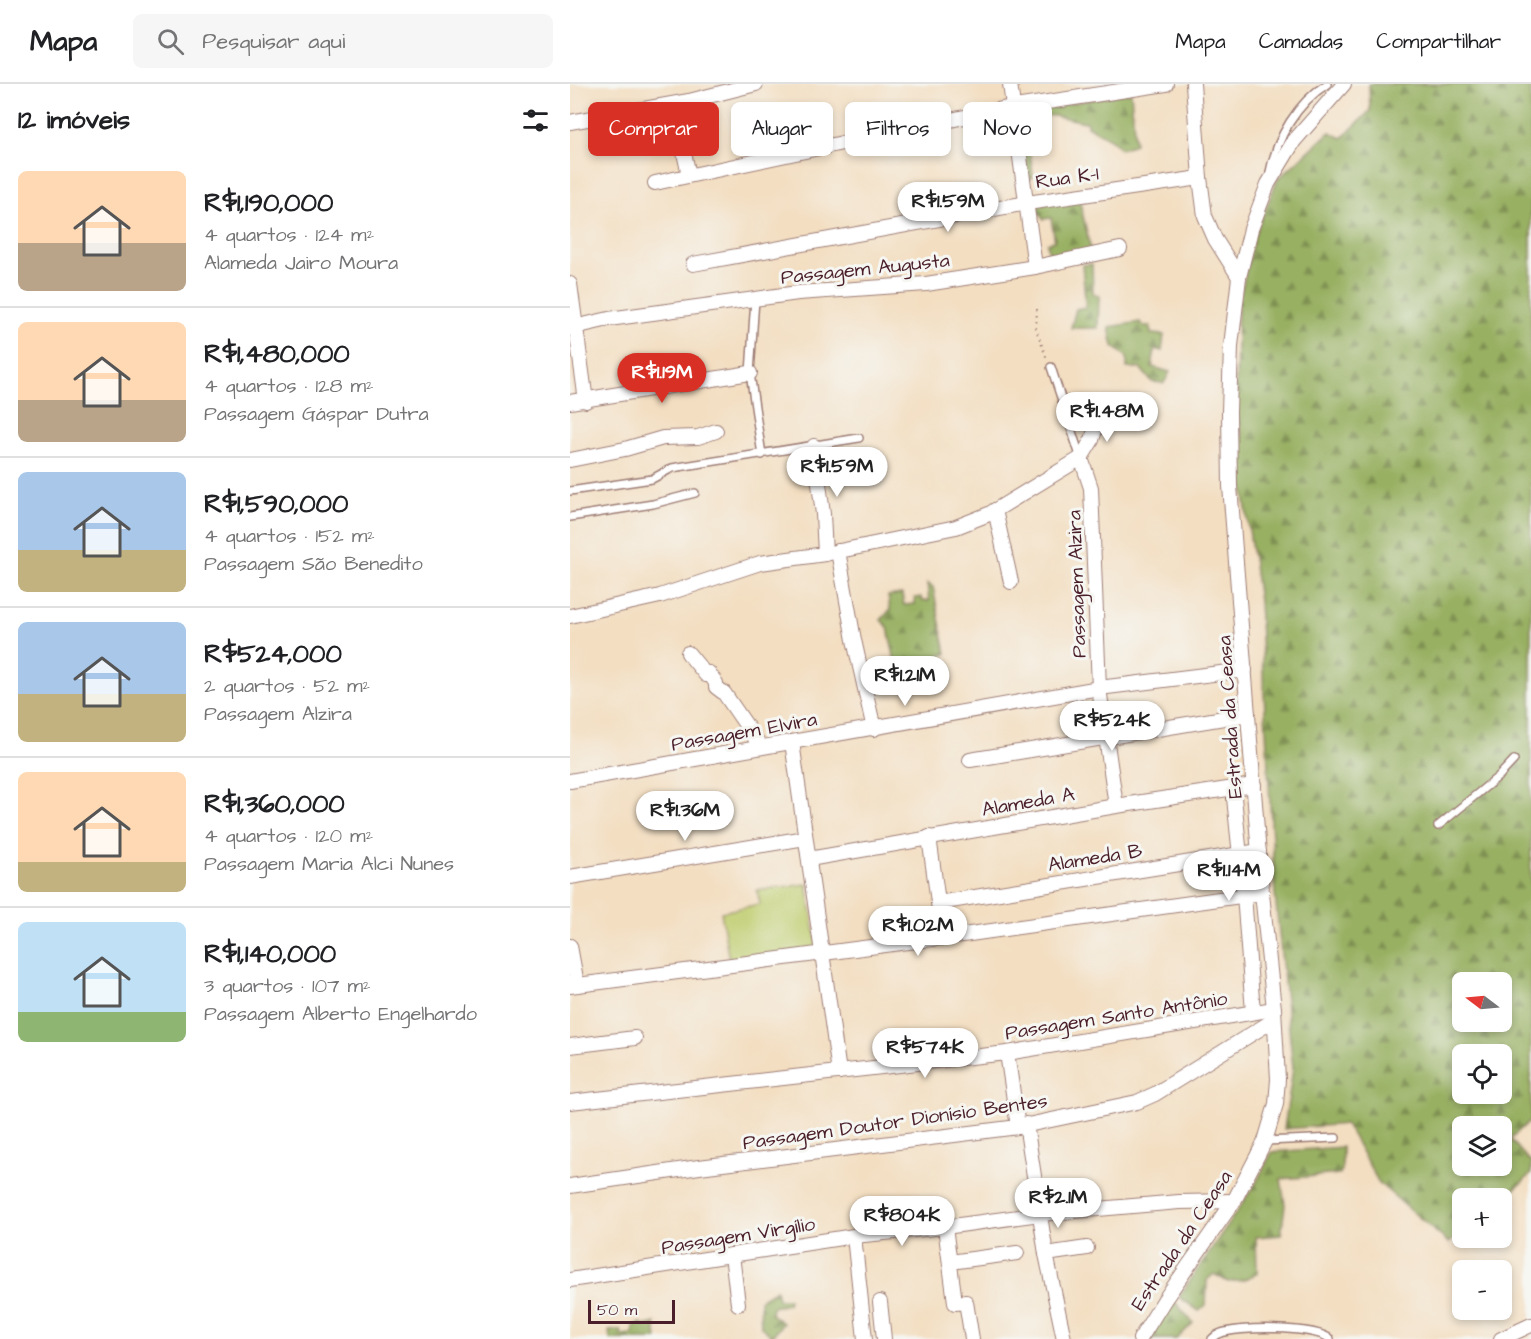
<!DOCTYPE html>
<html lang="pt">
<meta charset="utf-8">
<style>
:root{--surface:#fff;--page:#f6f6f6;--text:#202124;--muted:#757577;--line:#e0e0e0;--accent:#d93025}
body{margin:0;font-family:"Architects Daughter",sans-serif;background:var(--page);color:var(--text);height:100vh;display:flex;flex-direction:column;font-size:22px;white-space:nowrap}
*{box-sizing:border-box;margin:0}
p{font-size:20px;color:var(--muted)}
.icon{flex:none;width:33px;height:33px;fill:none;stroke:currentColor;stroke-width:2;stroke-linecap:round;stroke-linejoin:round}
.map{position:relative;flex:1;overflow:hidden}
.side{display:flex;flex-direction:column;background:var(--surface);width:570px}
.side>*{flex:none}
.guide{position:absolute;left:18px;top:18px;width:570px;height:54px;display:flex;gap:12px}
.needle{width:39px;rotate:286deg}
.tools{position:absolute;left:882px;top:888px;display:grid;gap:12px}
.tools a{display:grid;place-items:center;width:60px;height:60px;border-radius:9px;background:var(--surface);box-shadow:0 3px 9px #0003;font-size:30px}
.scale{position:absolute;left:18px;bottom:15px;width:87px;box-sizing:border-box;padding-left:6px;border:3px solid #4a1f2b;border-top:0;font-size:16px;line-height:21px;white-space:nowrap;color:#4a1f2b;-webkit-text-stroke:4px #f6f6f2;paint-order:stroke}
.price{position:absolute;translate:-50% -51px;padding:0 14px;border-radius:21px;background:#fff;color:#222;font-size:20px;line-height:39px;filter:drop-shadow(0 2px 3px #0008)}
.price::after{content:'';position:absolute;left:50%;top:36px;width:18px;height:14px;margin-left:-9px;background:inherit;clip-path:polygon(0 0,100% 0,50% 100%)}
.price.on{background:var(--accent);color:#fff}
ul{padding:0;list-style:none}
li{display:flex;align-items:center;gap:18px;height:150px;padding:0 18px}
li+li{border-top:2px solid var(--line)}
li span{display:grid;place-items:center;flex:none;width:168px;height:120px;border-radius:9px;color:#555}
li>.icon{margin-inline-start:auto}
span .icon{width:72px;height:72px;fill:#fffc;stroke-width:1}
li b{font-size:26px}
h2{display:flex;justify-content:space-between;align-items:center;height:72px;padding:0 18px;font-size:26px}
.tag{padding:0 21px;border-radius:9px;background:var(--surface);box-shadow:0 3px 9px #0003;font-size:21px;line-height:54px}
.tag.on{background:var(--accent);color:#fff}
header{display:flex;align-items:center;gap:36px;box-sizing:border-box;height:84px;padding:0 30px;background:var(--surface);border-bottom:2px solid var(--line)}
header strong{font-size:28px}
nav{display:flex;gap:33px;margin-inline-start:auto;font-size:21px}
.search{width:420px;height:54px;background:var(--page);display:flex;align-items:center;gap:15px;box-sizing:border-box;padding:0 21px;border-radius:9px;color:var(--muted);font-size:22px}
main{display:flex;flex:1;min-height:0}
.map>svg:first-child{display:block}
</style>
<header>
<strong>Mapa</strong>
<div class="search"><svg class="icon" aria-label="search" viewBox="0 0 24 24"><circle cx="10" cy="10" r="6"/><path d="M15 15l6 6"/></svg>Pesquisar aqui</div>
<nav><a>Mapa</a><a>Camadas</a><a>Compartilhar</a></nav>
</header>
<main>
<section class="side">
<h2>12 imóveis<svg class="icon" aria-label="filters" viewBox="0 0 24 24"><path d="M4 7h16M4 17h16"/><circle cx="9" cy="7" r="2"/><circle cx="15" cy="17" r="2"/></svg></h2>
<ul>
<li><span style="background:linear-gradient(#ffd9b3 60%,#b9a48a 0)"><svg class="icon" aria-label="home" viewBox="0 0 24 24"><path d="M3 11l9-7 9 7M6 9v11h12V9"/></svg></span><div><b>R$1,190,000</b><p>4 quartos · 124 m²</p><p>Alameda Jairo Moura</p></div></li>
<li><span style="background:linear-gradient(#ffd9b3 65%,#b9a48a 0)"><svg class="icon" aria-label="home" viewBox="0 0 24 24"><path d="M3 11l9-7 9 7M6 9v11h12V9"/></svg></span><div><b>R$1,480,000</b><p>4 quartos · 128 m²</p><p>Passagem Gáspar Dutra</p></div></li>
<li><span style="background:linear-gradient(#a9c7e8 65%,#c2b280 0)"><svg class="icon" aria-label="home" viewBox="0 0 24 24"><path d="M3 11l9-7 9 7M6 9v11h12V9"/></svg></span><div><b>R$1,590,000</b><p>4 quartos · 152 m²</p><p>Passagem São Benedito</p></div></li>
<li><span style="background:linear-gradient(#a9c7e8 60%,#c2b280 0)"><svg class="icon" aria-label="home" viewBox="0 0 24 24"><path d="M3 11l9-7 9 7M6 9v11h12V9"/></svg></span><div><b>R$524,000</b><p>2 quartos · 52 m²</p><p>Passagem Alzira</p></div></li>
<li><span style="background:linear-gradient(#ffd9b3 75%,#c2b280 0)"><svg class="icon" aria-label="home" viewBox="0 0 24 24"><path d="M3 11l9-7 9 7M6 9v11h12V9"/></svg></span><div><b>R$1,360,000</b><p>4 quartos · 120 m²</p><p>Passagem Maria Alci Nunes</p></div></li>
<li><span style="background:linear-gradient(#bfe0f5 75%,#8fb573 0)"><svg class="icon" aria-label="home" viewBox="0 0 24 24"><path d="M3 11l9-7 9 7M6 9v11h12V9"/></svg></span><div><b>R$1,140,000</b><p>3 quartos · 107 m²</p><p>Passagem Alberto Engelhardo</p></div></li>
</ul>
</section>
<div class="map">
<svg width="961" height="1255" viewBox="0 0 961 1255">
<defs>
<pattern id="forest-firs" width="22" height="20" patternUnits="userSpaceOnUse" patternTransform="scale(1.5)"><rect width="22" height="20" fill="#98b062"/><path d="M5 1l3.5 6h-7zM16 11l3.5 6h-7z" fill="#7e8f51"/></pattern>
</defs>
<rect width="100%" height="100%" fill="#f6f6f2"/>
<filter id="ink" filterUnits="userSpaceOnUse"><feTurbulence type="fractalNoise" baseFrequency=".0167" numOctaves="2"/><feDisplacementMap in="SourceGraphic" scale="12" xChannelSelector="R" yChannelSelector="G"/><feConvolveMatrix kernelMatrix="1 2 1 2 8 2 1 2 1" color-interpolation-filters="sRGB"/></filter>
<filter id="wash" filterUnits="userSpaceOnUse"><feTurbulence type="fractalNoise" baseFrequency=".008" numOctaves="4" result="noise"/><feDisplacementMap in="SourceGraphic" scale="24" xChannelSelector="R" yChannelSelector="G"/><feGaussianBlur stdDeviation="1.35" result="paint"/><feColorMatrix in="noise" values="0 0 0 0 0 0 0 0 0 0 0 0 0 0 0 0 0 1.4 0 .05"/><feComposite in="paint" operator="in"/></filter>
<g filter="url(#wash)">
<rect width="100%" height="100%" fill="#f3dec1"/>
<g fill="url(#forest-firs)" stroke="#716846" stroke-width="1.5" fill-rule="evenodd">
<path d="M 799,0 L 961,0 L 961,1036 L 940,1055 L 961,1079 L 961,1090 L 932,1116 L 932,1114 L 892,1114 L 892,1148 L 879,1159 L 809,1099 L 776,1040 L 714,1045 L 723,984 L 705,810 L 689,517 L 665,346 L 668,221 L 685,150 L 708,95 L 760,48 L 772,54 L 800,27 ZM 892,898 L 932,898 L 932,938 L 892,938 ZM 892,970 L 932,970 L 932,1010 L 892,1010 ZM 892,1042 L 932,1042 L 932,1082 L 892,1082 Z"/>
<path d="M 561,8 L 565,60 L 551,65 L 542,56 L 517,42 L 517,38 C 499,36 473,25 456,37 L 463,93 L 458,96 L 449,29 Z"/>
<path d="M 509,114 L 521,167 L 490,177 L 479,170 L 477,159 L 485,157 L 481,134 L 473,135 L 469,129 L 462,131 L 461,121 Z"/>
<path d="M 522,180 L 523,209 L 529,212 L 528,244 L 501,244 L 506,225 L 516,223 L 512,181 Z"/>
<path d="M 570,238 L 573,242 L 580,242 L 581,250 L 594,251 L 592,267 L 585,265 L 582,283 L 600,288 L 594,299 L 582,298 L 570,284 L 557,284 L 557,273 L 543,262 L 539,243 Z"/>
<path d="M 357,499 L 363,503 L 376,570 L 365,572 L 370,599 L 358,596 L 356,579 L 326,582 L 318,543 L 311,536 L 320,526 L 318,512 L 332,510 L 334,521 L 345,520 L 345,514 L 351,513 L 352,517 L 359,517 Z"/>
<path d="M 772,1063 L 772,1086 L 770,1090 L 711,1095 L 715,1121 L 711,1151 L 686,1153 L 687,1189 L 674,1196 L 658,1198 L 644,1190 L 637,1196 L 636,1221 L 629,1227 L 609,1213 L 686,1099 L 702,1068 Z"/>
<path d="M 206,1206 L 208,1215 L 219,1215 L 218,1220 L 202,1223 L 201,1230 L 213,1239 L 202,1252 L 191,1243 L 190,1216 Z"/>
<path d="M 605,1218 L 623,1239 L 607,1255 L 578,1255 L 591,1233 Z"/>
<path d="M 71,1239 L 73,1242 L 85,1239 L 87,1255 L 40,1255 L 39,1247 L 50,1246 L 51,1251 L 63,1250 L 63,1242 Z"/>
</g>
<path fill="#c0cd6f" stroke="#85764d" stroke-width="1.5" d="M 237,800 L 248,867 L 159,876 L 151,828 L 190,820 L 187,806 Z"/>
</g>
<g filter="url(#ink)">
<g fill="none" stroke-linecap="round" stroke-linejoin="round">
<g stroke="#9e7e76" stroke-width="10">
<g id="service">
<path d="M 700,88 C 707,53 727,19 757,0"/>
<path d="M 185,215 L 180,289 L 192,371"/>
<path d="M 481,283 L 510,372"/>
<path d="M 0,407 L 82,395 L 102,384 L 289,354"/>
<path d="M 0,433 L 83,420 L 125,409"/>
<path d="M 868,742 L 929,692 L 944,676"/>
<path d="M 695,1057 L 766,1054"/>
<path d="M 642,1255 C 644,1253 646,1251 649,1250 C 666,1242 746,1242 760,1255"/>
</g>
</g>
<g stroke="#9e7e76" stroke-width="16">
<g id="minor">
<path d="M 440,0 L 465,183"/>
<path d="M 623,0 L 630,94 L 635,132 L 645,155 L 669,193"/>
<path d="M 103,20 L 119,91"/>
<path d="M 0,38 L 119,17 L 186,0"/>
<path d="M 85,99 L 432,25 L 596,0"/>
<path d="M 123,180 L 457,119 L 630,94"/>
<path d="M 0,200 L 16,317"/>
<path d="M 0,244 L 39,235 L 228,209 L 356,200 L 465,183 L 550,165"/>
<path d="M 0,318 L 180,289"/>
<path d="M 244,362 L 253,430 L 255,470"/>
<path d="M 511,374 L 521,404 L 529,604 L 546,722"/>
<path d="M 0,376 L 55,365 L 93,354 L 128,353 L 146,347"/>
<path d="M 425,426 L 441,498"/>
<path d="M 268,467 L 284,556 L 304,645"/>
<path d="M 0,532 L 90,512 L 190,479 L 255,470 L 386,443 L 419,430 L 511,374 L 522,356 L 525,346 L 524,334"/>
<path d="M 118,569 L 136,591 L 139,589 L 146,599 L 146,603 L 154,609 L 191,663"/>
<path d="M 222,658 L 269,988"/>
<path d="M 400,676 L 678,630"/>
<path d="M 0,697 L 529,604 L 675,586"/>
<path d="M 663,704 L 674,811 L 683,928"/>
<path d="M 359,753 L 373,854"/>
<path d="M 239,775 L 546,722 L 684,701"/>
<path d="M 0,793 L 235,754"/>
<path d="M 368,819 L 689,767"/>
<path d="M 0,862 L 7,900"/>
<path d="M 0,902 L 400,850 L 692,809"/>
<path d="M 0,962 L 65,954"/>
<path d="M 437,969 L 448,1043"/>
<path d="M 0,1018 L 437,969 L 704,925"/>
<path d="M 456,1040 L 476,1170 L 494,1255"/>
<path d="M 0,1102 L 129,1083 L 448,1043 L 567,1018 L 585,1010 L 704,936"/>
<path d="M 375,1143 L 385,1218 L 385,1219 L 396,1218 L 402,1255"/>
<path d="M 284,1152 L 295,1255"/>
<path d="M 476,1170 L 517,1164"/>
<path d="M 162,1171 L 168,1220"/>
<path d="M 380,1178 L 447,1169"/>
<path d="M 0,1196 L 284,1152 L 375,1143 L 470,1130 L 609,1118 L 664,1117"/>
<path d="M 310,1218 L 314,1255"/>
<path d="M 570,1255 L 595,1215 L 664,1117 L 695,1057 L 706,1020 L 708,995 L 704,925 L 692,809 L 660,402 L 659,328 L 661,262 L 669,193 L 681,145 L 698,100 L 724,57 L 774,0"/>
<path d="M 931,1255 L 961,1241"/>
</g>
</g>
<path stroke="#9e7e76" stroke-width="2" stroke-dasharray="1.5 4.5" stroke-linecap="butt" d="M 467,225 L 466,245 L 477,275"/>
<use href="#service" stroke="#fff" stroke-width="7"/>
<use href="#minor" stroke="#fff" stroke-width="14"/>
</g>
</g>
<g text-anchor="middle" stroke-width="6" stroke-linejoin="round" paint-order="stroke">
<g font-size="20" fill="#4a1f2b" stroke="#f6f6f2">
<text transform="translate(497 93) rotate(-8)" y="7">Rua K-1</text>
<text transform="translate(295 184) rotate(-6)" y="7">Passagem Augusta</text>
<text transform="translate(506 500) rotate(-92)" y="7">Passagem Alzira</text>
<text transform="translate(659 633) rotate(-94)" y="7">Estrada da Ceasa</text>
<text transform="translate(174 647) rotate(-10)" y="7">Passagem Elvira</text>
<text transform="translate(458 717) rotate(-10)" y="7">Alameda A</text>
<text transform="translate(525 773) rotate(-9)" y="7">Alameda B</text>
<text transform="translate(546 931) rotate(-9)" y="7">Passagem Santo Antônio</text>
<text transform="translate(325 1037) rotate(-8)" y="7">Passagem Doutor Dionísio Bentes</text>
<text transform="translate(168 1151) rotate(-9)" y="7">Passagem Virgílio</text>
<text transform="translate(611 1156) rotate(-56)" y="7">Estrada da Ceasa</text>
</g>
</g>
</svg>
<div class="tools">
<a><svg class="needle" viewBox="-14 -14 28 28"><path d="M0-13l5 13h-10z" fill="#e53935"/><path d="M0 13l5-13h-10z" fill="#757577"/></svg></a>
<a><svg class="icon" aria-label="locate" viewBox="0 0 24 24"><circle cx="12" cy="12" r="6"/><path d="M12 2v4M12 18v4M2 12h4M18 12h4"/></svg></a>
<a><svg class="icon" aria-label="layers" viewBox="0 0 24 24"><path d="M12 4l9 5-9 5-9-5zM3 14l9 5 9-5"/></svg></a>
<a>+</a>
<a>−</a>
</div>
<div class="scale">50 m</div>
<b class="price" style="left:378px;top:149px">R$1.59M</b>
<b class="price on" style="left:92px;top:320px">R$1.19M</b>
<b class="price" style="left:537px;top:359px">R$1.48M</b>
<b class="price" style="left:267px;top:414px">R$1.59M</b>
<b class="price" style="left:335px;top:623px">R$1.21M</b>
<b class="price" style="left:542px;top:668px">R$524K</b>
<b class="price" style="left:115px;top:758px">R$1.36M</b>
<b class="price" style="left:659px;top:818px">R$1.14M</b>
<b class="price" style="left:348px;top:873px">R$1.02M</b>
<b class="price" style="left:355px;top:995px">R$574K</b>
<b class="price" style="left:488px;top:1145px">R$2.1M</b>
<b class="price" style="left:332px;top:1163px">R$804K</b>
<div class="guide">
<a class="tag on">Comprar</a>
<a class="tag">Alugar</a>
<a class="tag">Filtros</a>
<a class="tag">Novo</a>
</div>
</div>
</main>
